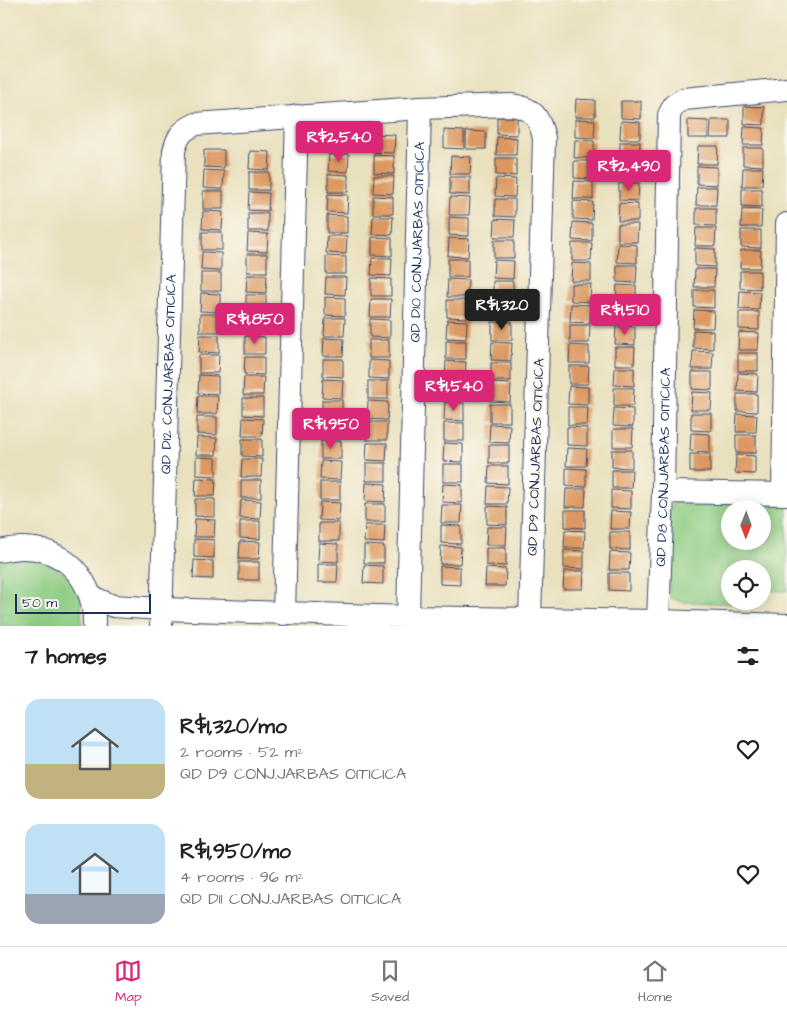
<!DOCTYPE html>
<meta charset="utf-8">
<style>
:root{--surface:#fff;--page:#f2f2f2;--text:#222;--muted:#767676;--line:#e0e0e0;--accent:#db2777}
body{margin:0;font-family:"Architects Daughter",sans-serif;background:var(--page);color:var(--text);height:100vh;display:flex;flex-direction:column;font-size:19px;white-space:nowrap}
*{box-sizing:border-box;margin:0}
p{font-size:16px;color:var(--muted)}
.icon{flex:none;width:28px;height:28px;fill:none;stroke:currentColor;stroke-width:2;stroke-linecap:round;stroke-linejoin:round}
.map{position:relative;height:626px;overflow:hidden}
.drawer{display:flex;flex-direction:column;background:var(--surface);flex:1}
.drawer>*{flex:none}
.needle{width:32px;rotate:181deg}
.tools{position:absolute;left:721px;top:500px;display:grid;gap:10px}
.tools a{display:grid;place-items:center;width:50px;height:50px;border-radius:50%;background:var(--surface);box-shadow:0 2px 12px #0003;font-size:25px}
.scale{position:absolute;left:15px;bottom:12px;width:136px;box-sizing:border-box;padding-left:5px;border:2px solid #1b2f5e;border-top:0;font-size:14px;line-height:18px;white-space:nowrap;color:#1b2f5e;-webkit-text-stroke:4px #fbf7ec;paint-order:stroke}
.price{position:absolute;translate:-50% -42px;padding:0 11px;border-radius:5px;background:var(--accent);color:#fff;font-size:16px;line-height:32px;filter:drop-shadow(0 1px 2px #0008)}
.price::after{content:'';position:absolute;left:50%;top:30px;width:15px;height:11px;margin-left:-8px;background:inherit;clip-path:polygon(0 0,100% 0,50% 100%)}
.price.selected{background:#222;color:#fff}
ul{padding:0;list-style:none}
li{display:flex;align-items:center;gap:15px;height:125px;padding:0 25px}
li span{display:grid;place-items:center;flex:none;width:140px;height:100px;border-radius:15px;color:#555}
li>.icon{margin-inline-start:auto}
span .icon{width:60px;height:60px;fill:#fffc;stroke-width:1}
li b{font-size:21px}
h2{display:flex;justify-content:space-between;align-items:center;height:60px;padding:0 25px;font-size:21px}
.menu{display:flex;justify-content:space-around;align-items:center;height:70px;border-top:1px solid var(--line);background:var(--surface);font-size:14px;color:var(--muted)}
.menu a{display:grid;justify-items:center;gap:2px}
.menu .selected{color:var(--accent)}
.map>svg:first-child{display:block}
</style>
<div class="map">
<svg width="787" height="626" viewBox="0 0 787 626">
<rect width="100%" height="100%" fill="#fbf7ec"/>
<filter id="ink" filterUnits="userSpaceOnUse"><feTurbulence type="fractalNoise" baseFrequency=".02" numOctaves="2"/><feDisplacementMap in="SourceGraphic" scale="10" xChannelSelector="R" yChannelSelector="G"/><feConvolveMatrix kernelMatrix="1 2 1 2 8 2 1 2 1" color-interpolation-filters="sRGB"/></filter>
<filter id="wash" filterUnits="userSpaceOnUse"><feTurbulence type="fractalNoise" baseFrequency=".0096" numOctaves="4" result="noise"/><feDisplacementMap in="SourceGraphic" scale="20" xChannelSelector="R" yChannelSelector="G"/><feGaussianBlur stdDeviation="1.12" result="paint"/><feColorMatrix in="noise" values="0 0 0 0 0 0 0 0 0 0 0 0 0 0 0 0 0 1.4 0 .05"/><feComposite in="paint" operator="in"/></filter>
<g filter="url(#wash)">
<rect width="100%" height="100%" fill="#e9e0bd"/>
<g fill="#8ccb82" stroke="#547d70" fill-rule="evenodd">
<path d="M 675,500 L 787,501 L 787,591 L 763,590 L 762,569 L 730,569 L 730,601 L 746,601 L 742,604 L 681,602 L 672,599 L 669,595 L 669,510 ZM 730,509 L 762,509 L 762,541 L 730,541 Z"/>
<path d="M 40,558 L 69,577 L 81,598 L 82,626 L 0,626 L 0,562 L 6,559 Z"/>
</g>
<g id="blocks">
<g fill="#dc9860">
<path d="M 576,99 L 595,100 L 595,117 L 575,117 Z"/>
<path d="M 621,101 L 641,101 L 641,119 L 621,118 Z"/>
<path d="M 744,106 L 764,107 L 764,125 L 744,124 Z"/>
<path d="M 497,117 L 517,117 L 517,135 L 497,134 Z"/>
<path d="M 575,119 L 595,120 L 594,138 L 575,137 Z"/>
<path d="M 688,120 L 708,121 L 708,138 L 688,138 Z"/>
<path d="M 711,120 L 730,120 L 730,138 L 710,138 Z"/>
<path d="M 621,121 L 640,122 L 640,139 L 620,139 Z"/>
<path d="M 744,127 L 764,128 L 763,145 L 743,145 Z"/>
<path d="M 444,130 L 464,131 L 464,149 L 444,148 Z"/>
<path d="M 466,131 L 486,132 L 486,149 L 466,149 Z"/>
<rect x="329" y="133" width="20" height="18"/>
<path d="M 375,134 L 395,135 L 394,153 L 374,152 Z"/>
<path d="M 497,137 L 517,138 L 516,155 L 496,155 Z"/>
<path d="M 575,140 L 594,141 L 594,158 L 574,158 Z"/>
<path d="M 620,142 L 640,142 L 639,160 L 620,160 Z"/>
<path d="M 698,146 L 718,146 L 717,164 L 697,164 Z"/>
<path d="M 743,148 L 763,148 L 763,166 L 743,165 Z"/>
<path d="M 204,150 L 224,150 L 224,168 L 204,167 Z"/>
<path d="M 250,151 L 270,152 L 269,170 L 249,169 Z"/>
<path d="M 329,154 L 349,154 L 348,172 L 328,171 Z"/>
<path d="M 374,155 L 394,156 L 394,174 L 374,173 Z"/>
<path d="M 451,156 L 471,157 L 470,174 L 450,174 Z"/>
<path d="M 496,158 L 516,158 L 516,176 L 496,175 Z"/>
<path d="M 574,161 L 594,161 L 593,179 L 574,178 Z"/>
<path d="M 620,162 L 639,163 L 639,181 L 619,180 Z"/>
<path d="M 697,166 L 717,167 L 717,185 L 697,184 Z"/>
<path d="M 743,168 L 763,168 L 762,186 L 742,186 Z"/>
<path d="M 204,170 L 224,171 L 223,189 L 203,188 Z"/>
<rect x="249" y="172" width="20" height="18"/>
<path d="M 328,174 L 348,175 L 348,192 L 328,192 Z"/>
<path d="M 374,176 L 394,176 L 393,194 L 373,193 Z"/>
<path d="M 450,177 L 470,177 L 470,195 L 450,194 Z"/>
<path d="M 496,178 L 516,179 L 515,197 L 495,196 Z"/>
<path d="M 574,181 L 593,182 L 593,199 L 573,199 Z"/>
<path d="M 619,183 L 639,183 L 638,201 L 619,200 Z"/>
<path d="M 697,187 L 717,187 L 716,205 L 696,205 Z"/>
<path d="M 742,189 L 762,189 L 762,207 L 742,206 Z"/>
<rect x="203" y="191" width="20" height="18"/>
<path d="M 249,192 L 269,193 L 268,211 L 248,210 Z"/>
<path d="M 328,194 L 348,195 L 347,213 L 327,212 Z"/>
<path d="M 373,196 L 393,197 L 393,214 L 373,214 Z"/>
<path d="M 450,197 L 470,198 L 469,215 L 449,215 Z"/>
<path d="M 495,199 L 515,199 L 515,217 L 495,216 Z"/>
<path d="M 573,201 L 593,202 L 592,220 L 573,219 Z"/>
<path d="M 619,203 L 638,204 L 638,221 L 618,221 Z"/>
<path d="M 696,208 L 716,208 L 716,226 L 696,225 Z"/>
<path d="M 742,209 L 762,210 L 761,227 L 741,227 Z"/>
<path d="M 203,211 L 223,212 L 222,230 L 202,229 Z"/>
<rect x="248" y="213" width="20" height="18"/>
<path d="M 327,215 L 347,216 L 347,233 L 327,233 Z"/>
<path d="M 373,217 L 393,217 L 392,235 L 372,234 Z"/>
<path d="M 449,217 L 469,218 L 469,236 L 449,235 Z"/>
<path d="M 495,219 L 515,220 L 514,237 L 494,237 Z"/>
<path d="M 573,222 L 592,223 L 592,241 L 572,240 Z"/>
<path d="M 618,224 L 638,224 L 637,242 L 618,242 Z"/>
<path d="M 696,228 L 716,228 L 715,246 L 695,246 Z"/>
<path d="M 741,230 L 761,230 L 761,248 L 741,247 Z"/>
<rect x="202" y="232" width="20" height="18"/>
<path d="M 248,233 L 268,234 L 267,252 L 247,251 Z"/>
<path d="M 327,236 L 347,236 L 346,254 L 326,253 Z"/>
<path d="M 372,237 L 392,238 L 392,256 L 372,255 Z"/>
<path d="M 449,238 L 469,239 L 468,257 L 448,256 Z"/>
<rect x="494" y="240" width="20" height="18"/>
<path d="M 572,243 L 592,243 L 591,261 L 572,261 Z"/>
<path d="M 618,244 L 637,245 L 637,263 L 617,262 Z"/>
<path d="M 695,248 L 715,249 L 715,267 L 695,266 Z"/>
<path d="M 741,250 L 761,250 L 760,268 L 740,268 Z"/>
<path d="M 202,252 L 221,253 L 221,271 L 201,270 Z"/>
<rect x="247" y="254" width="20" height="18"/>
<path d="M 326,256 L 346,257 L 346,274 L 326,274 Z"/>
<path d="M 372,258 L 392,258 L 391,276 L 371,275 Z"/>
<rect x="448" y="259" width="20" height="18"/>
<path d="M 494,260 L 514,261 L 513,279 L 493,278 Z"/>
<path d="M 572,263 L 591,264 L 591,281 L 571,281 Z"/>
<path d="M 617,265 L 637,265 L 636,283 L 617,282 Z"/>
<path d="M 695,269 L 715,269 L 714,287 L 694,287 Z"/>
<path d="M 740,271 L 760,271 L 760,289 L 740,288 Z"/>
<rect x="201" y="273" width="20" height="18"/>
<path d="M 247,275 L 267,275 L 266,293 L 246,292 Z"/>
<path d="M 326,277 L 346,277 L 345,295 L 325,294 Z"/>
<path d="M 371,278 L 391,279 L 391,296 L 371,296 Z"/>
<path d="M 448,279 L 468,280 L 467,297 L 447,297 Z"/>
<path d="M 493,281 L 513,281 L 513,299 L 493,298 Z"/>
<path d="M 571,284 L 591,284 L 590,302 L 571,301 Z"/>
<path d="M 617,285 L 636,286 L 636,304 L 616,303 Z"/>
<path d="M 694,290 L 714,290 L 714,308 L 694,307 Z"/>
<path d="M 740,291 L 760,292 L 759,310 L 739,309 Z"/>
<path d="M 201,293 L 220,294 L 220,312 L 200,311 Z"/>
<rect x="246" y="295" width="20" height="18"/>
<path d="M 325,297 L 345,298 L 345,316 L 325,315 Z"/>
<path d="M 371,299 L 391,299 L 390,317 L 370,317 Z"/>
<path d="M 447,300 L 467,300 L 467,318 L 447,317 Z"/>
<path d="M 493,301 L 513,302 L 512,320 L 492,319 Z"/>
<path d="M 571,304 L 590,305 L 590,323 L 570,322 Z"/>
<path d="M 616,306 L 636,306 L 635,324 L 616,324 Z"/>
<path d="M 694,310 L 714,311 L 713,328 L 693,328 Z"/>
<path d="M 739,312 L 759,312 L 759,330 L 739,329 Z"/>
<rect x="200" y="314" width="20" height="18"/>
<path d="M 246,315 L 265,316 L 265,334 L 245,333 Z"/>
<path d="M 325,318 L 345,318 L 344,336 L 324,336 Z"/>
<path d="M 370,319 L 390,320 L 390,338 L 370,337 Z"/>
<path d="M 447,320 L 467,321 L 466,339 L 446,338 Z"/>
<rect x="492" y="322" width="20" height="18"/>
<path d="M 570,325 L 590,325 L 589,343 L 570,343 Z"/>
<path d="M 616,326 L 635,327 L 635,345 L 615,344 Z"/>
<path d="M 693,330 L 713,331 L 713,349 L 693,348 Z"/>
<path d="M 739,332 L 759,333 L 758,350 L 738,350 Z"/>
<path d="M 200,335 L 219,335 L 219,353 L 199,352 Z"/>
<path d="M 245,336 L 265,337 L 265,354 L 245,354 Z"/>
<path d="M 324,338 L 344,339 L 343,356 L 323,356 Z"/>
<rect x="369" y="340" width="20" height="18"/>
<rect x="446" y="341" width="20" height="18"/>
<path d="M 492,342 L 512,343 L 511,361 L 491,360 Z"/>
<path d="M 570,345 L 589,346 L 589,363 L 569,363 Z"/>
<path d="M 615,347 L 635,347 L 634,365 L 615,365 Z"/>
<path d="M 693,351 L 713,352 L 712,369 L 692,369 Z"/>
<rect x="738" y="353" width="20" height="18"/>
<path d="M 199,355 L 219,355 L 218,373 L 199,373 Z"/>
<path d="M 245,357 L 264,357 L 264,375 L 244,374 Z"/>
<path d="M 323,359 L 343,359 L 343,377 L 323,376 Z"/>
<path d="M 369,360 L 389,361 L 389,379 L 369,378 Z"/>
<path d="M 446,361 L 466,362 L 465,379 L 445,379 Z"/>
<rect x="491" y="363" width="20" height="18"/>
<path d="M 569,366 L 589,366 L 588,384 L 569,384 Z"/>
<path d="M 615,368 L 634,368 L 634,386 L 614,385 Z"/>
<path d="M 692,372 L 712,372 L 712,390 L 692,389 Z"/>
<path d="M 738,373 L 758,374 L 757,392 L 737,391 Z"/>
<path d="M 199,375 L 218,376 L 218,394 L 198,393 Z"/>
<path d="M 244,377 L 264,377 L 263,395 L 243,395 Z"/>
<path d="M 323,379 L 343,380 L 342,398 L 322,397 Z"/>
<rect x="368" y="381" width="20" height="18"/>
<rect x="445" y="382" width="20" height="18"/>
<path d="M 491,383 L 511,384 L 510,402 L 490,401 Z"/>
<path d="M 569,386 L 588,387 L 588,405 L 568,404 Z"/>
<path d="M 614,388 L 634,388 L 633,406 L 614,406 Z"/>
<path d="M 692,392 L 712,393 L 711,410 L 691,410 Z"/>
<path d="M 737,394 L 757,394 L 757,412 L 737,411 Z"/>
<path d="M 198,396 L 218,396 L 217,414 L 197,414 Z"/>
<path d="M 243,398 L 263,398 L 263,416 L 243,415 Z"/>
<rect x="322" y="400" width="20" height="18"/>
<path d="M 368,401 L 388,402 L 387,420 L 367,419 Z"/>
<path d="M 445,402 L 464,403 L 464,421 L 444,420 Z"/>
<rect x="490" y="404" width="20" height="18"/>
<path d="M 568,407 L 588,407 L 587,425 L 568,425 Z"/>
<path d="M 614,408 L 633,409 L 633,427 L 613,426 Z"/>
<path d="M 691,413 L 711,413 L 711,431 L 691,430 Z"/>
<path d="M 737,414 L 757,415 L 756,432 L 736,432 Z"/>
<path d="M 197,417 L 217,417 L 217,435 L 197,434 Z"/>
<path d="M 243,418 L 263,419 L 262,436 L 242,436 Z"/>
<path d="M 322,420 L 342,421 L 341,438 L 321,438 Z"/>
<rect x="367" y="422" width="20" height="18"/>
<rect x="444" y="423" width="20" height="18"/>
<path d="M 490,424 L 510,425 L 509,443 L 489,442 Z"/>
<path d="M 567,427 L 587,428 L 587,446 L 567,445 Z"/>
<path d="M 613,429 L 633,429 L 632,447 L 613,447 Z"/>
<path d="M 691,433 L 710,434 L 710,452 L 690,451 Z"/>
<rect x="736" y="435" width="20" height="18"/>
<path d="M 197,437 L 217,438 L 216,455 L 196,455 Z"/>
<path d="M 242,439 L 262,439 L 262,457 L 242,456 Z"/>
<rect x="321" y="441" width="20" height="18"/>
<path d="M 367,443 L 387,443 L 386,461 L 366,460 Z"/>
<path d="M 444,443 L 463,444 L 463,462 L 443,461 Z"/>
<rect x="489" y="445" width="20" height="18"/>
<path d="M 567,448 L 587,449 L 586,466 L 566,466 Z"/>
<path d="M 612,450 L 632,450 L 632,468 L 612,467 Z"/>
<rect x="690" y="454" width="20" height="18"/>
<path d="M 736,455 L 755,456 L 755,474 L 735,473 Z"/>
<path d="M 196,457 L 216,458 L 216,476 L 196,475 Z"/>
<path d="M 242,459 L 262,459 L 261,477 L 241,477 Z"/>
<path d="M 321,461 L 341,462 L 340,480 L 320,479 Z"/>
<rect x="366" y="463" width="20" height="18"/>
<rect x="443" y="464" width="20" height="18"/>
<path d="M 489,466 L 508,466 L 508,484 L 488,483 Z"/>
<path d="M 566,468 L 586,469 L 586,487 L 566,486 Z"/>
<path d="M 612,470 L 632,470 L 631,488 L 612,488 Z"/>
<path d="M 196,478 L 216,479 L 215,496 L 195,496 Z"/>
<rect x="241" y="480" width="20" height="18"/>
<rect x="320" y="482" width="20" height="18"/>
<path d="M 366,483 L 386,484 L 385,502 L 365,501 Z"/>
<path d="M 443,484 L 462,485 L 462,503 L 442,502 Z"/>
<path d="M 488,486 L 508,487 L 507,504 L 487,504 Z"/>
<path d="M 566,489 L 586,489 L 585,507 L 565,507 Z"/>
<path d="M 611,490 L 631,491 L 631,509 L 611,508 Z"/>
<path d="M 195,499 L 215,499 L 215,517 L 195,516 Z"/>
<path d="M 241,500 L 261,501 L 260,519 L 240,518 Z"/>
<path d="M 320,502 L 340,503 L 339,521 L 319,520 Z"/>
<rect x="365" y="504" width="20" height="18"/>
<path d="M 442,505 L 462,505 L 461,523 L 441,523 Z"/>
<path d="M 487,506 L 507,507 L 507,525 L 487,524 Z"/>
<path d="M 565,510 L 585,510 L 585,528 L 565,527 Z"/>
<path d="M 611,511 L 631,512 L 630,529 L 610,529 Z"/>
<path d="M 195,519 L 215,520 L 214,537 L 194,537 Z"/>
<path d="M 240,521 L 260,521 L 260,539 L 240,538 Z"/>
<rect x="319" y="523" width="20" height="18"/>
<path d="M 365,525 L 385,525 L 384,543 L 364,542 Z"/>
<path d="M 441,525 L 461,526 L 461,544 L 441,543 Z"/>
<path d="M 487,527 L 507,527 L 506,545 L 486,545 Z"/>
<path d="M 565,530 L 585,531 L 584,548 L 564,548 Z"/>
<path d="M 610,532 L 630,532 L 630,550 L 610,549 Z"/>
<path d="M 194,539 L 214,540 L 214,558 L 194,557 Z"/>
<path d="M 240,541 L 260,542 L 259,559 L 239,559 Z"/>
<path d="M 319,543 L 338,544 L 338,562 L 318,561 Z"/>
<path d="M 364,545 L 384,546 L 384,563 L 364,563 Z"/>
<path d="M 441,546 L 461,547 L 460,564 L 440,564 Z"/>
<path d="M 486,548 L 506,548 L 506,566 L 486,565 Z"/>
<path d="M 564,550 L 584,551 L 584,569 L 564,568 Z"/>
<path d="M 610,552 L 630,553 L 629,570 L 609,570 Z"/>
<path d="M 194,560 L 213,561 L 213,579 L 193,578 Z"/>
<rect x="239" y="562" width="20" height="18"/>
<path d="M 318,564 L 338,564 L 337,582 L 318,582 Z"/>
<path d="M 364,565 L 383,566 L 383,584 L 363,583 Z"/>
<path d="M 440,566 L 460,567 L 460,585 L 440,584 Z"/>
<path d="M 486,568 L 506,569 L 505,586 L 485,586 Z"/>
<path d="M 564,571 L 584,571 L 583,589 L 563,589 Z"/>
<path d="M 609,573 L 629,573 L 629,591 L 609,590 Z"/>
</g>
</g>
</g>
<g filter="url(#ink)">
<use href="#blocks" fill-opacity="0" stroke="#3a4a6c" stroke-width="1"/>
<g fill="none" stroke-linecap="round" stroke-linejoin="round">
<g stroke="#3a4a6c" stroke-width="24">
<g id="minor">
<path d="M 663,492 L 787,494"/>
<path d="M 783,494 L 787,224"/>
<path d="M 0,551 C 53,537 96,572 94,626"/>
<path d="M 92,597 L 113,606 L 163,609 L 408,617 L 658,621 L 787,625"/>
<path d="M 284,614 L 297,116"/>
<path id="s1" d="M 408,617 L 420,108"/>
<path id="s2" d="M 658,621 L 663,492 L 669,115 L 674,105 L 684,99 L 787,89"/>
<path id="s3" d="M 161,626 L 174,151 C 178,136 181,131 196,124 L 420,108 L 511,105 C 533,108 539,116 544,138 L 530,619"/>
</g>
</g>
<use href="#minor" stroke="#fff" stroke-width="22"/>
</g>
</g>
<g text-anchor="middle" stroke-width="4" stroke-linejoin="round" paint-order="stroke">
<g font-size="14" fill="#1b2f5e" stroke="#fbf7ec">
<text dy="5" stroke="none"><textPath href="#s1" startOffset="375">QD D10 CONJ.JARBAS OITICICA</textPath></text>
<text dy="5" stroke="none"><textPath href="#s3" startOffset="252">QD D12 CONJ.JARBAS OITICICA</textPath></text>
<text transform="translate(535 457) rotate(-88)" y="5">QD D9 CONJ.JARBAS OITICICA</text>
<text dy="5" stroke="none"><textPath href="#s2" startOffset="154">QD D8 CONJ.JARBAS OITICICA</textPath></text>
</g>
</g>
</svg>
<div class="tools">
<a><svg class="needle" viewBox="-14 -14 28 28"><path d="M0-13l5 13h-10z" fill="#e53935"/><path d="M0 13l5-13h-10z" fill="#767676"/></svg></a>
<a><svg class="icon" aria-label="locate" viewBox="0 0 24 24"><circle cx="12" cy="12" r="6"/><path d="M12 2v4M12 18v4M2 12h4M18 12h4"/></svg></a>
</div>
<div class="scale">50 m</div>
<b class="price" style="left:339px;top:163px">R$2,540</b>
<b class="price" style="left:629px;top:192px">R$2,490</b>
<b class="price selected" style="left:502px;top:331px">R$1,320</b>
<b class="price" style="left:625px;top:336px">R$1,510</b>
<b class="price" style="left:255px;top:345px">R$1,850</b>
<b class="price" style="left:454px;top:412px">R$1,540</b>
<b class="price" style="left:331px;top:450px">R$1,950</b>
</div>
<section class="drawer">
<h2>7 homes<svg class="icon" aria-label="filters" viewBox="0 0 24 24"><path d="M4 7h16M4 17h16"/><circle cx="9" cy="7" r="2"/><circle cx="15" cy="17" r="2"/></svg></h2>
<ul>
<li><span style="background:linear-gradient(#bfe0f5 65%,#c2b280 0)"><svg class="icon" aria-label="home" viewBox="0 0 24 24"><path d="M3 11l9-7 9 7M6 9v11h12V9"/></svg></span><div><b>R$1,320/mo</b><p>2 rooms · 52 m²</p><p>QD D9 CONJ.JARBAS OITICICA</p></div><svg class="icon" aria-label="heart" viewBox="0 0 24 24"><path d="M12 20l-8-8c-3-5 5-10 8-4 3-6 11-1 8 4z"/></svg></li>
<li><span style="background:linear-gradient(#bfe0f5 70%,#9aa5b1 0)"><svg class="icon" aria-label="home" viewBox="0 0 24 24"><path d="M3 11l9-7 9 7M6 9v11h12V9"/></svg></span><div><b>R$1,950/mo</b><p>4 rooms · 96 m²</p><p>QD D11 CONJ.JARBAS OITICICA</p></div><svg class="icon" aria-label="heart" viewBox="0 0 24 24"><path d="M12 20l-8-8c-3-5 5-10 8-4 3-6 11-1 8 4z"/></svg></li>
</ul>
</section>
<nav class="menu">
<a class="selected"><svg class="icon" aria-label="map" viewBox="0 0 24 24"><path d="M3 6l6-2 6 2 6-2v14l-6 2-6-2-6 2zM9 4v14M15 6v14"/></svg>Map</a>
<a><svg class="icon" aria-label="saved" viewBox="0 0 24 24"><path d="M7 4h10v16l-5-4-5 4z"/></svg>Saved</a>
<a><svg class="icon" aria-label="home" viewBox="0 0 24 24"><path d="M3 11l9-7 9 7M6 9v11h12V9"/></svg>Home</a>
</nav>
